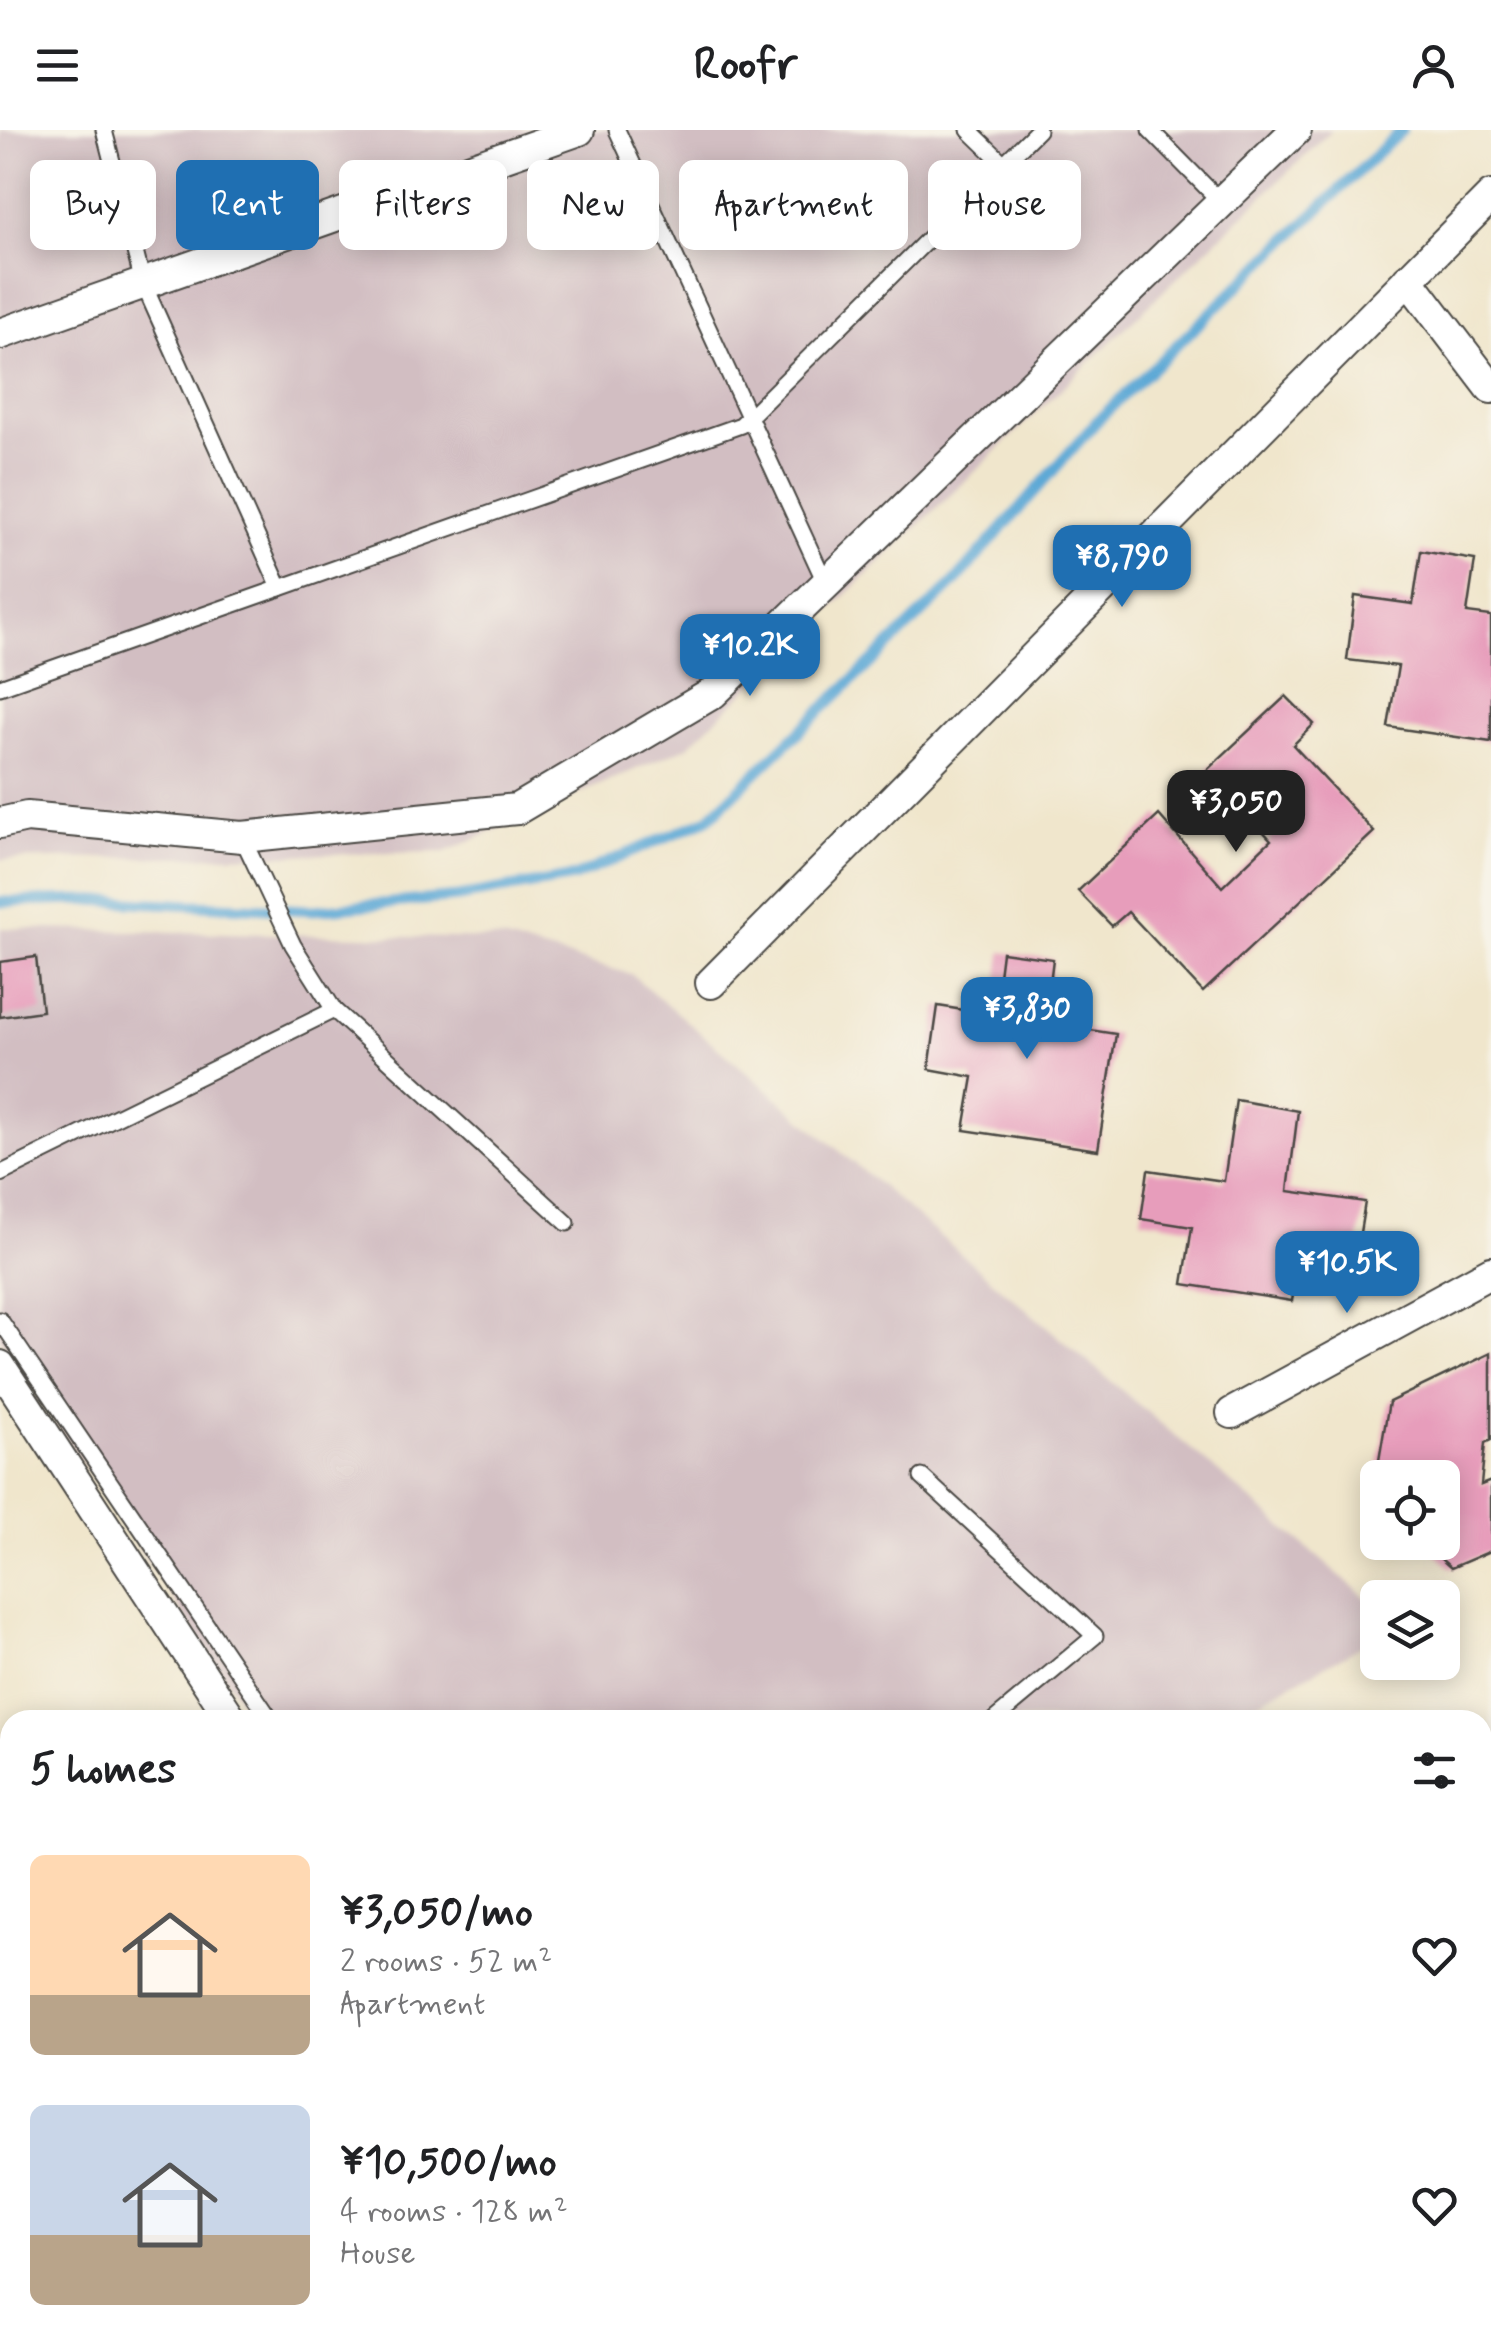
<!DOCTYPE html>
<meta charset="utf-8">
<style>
:root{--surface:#fff;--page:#f2f2f2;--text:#202124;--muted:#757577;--accent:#1f6fb2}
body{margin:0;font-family:Mynerve,sans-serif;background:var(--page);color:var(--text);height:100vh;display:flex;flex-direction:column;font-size:38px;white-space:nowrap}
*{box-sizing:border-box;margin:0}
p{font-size:32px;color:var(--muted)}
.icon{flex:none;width:55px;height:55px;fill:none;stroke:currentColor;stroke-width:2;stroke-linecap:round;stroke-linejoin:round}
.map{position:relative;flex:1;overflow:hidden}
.drawer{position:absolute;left:0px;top:1580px;width:1492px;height:642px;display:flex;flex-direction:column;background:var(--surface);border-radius:30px 30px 0 0;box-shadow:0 5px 25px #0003}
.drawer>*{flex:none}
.banner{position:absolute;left:30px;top:30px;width:1432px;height:90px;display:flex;gap:20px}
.fabs{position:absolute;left:1360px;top:1330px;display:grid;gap:20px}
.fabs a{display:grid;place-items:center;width:100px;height:100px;border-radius:15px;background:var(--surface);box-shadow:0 5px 25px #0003;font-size:50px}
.price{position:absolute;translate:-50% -85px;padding:0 22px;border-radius:20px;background:var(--accent);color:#fff;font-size:32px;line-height:65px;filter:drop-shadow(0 2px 5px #0008)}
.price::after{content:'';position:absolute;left:50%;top:60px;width:30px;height:22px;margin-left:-15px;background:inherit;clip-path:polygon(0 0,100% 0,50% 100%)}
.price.on{background:#222;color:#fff}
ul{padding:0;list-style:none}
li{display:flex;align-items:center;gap:30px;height:250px;padding:0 30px}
li span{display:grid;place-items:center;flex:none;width:280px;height:200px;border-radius:15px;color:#555}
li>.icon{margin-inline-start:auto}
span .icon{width:120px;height:120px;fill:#fffc;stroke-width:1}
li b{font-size:42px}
h2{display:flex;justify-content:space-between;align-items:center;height:120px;padding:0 30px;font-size:42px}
.chip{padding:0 35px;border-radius:15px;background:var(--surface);box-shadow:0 5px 25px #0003;font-size:35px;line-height:90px}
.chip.on{background:var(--accent);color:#fff}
header{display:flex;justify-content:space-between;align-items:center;height:130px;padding:0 30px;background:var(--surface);font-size:45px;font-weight:700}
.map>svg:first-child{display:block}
</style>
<header><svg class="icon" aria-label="menu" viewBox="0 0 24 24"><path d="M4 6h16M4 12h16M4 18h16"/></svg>Roofr<svg class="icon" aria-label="person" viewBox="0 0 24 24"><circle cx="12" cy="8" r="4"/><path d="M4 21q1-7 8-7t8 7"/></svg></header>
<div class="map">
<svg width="1491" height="2222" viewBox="0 0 1491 2222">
<rect width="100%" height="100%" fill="#f7f3e8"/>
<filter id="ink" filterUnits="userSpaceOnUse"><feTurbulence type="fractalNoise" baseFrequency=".01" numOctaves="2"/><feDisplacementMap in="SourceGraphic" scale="20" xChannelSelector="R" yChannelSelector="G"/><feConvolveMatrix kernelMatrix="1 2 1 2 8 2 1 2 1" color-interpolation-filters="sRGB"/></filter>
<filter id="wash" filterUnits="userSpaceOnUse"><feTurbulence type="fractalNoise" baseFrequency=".0048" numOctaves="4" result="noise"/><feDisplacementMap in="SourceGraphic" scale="40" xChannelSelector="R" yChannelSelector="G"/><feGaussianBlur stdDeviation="2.25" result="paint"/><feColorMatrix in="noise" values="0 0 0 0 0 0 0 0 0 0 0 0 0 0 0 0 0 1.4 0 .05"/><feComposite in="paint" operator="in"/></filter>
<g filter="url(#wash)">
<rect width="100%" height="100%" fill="#f0e6cc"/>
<g fill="#d2bec2">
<path d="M 0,0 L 1332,0 L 687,617 L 445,722 L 0,730 Z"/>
<path d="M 0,798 L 503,809 L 631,844 L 1377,1477 L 1377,1507 L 1226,1590 L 253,1590 L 0,1208 Z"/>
</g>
<path fill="#5da9d6" stroke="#446a80" stroke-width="2.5" d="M 1491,1926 L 1491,2222 L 677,2222 L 702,2212 L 1482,2212 L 1482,1929 Z"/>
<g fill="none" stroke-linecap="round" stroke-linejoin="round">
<path stroke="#5da9d6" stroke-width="11" d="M 0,772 L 86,770 L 314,780 L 458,767 L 574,747 L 708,689 L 955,452 L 1097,291 L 1402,0"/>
</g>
<g id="blocks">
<g fill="#e79dbb">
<path d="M 1421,421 L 1475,430 L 1467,483 L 1491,486 L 1491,612 L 1388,597 L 1398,536 L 1347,530 L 1355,466 L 1413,474 Z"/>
<path d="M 1286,566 L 1314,594 L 1293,615 L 1374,702 L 1203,862 L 1128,782 L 1112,796 L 1078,761 L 1159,685 L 1222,757 L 1271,710 L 1207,640 Z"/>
<path d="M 1002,822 L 1053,829 L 1045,893 L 1116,904 L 1098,1020 L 964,1000 L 973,947 L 929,939 L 938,876 L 994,885 Z"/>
<path d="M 36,827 L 42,881 L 0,887 L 0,832 Z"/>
<path d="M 1236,970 L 1298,981 L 1288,1061 L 1365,1072 L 1357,1121 L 1302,1113 L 1292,1171 L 1183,1154 L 1192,1097 L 1141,1089 L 1148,1040 L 1224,1051 Z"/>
<path d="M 1491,1223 L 1491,1310 L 1485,1313 L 1481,1355 L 1491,1351 L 1491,1421 L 1451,1438 L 1422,1412 L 1442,1412 L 1442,1348 L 1376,1348 L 1389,1272 Z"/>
</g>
</g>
</g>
<g filter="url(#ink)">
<use href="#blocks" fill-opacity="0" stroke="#494743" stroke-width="2.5"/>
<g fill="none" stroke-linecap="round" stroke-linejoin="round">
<g stroke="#494743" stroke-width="19">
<g id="service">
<path d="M 104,0 L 143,153 L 280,458"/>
<path d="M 617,0 L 826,454"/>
<path d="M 969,0 L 1004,34"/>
<path d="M 1150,0 L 1221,72"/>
<path d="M 0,557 L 741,295 L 1038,0"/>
<path d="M 242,707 L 293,815 L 334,880 L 567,1093"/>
<path d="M 0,1044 L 334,880"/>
<path d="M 0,1190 L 271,1590"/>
<path d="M 922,1347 L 1095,1506 L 994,1590"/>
</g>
</g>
<g stroke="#494743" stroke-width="34">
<g id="minor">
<path d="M 1408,149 L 1491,258"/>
<path d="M 0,204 L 579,0"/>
<path d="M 0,693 L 27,687 L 242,707 L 517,679 L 713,563 L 1296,0"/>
<path d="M 711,853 L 1491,66"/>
<path d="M 0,1236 L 232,1590"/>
<path d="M 1232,1283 L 1491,1142"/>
</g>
</g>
<g stroke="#494743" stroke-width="41">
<g id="tertiary">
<path d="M 1482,1657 L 1491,1654"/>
<path d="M 0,2206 L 10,2202"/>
</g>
</g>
<use href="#service" stroke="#fff" stroke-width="15"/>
<use href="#minor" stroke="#fff" stroke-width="30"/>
<use href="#tertiary" stroke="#fff" stroke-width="38"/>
</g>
</g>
</svg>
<div class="fabs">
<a><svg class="icon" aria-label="locate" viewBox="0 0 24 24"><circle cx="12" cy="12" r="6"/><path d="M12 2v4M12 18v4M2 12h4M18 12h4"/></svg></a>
<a><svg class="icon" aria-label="layers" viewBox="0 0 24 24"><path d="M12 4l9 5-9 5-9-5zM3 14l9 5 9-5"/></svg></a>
</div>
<b class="price" style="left:1122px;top:480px">¥8,790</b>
<b class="price" style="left:750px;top:569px">¥10.2K</b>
<b class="price on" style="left:1236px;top:725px">¥3,050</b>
<b class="price" style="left:1027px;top:932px">¥3,830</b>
<b class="price" style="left:1347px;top:1186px">¥10.5K</b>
<div class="banner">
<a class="chip">Buy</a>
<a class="chip on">Rent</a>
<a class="chip">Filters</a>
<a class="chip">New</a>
<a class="chip">Apartment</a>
<a class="chip">House</a>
</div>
<section class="drawer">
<h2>5 homes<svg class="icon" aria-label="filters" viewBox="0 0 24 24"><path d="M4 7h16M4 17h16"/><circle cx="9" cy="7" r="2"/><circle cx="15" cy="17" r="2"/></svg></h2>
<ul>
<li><span style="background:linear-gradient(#ffd9b3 70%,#b9a48a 0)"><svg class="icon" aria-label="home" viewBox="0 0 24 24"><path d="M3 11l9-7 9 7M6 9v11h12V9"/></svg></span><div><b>¥3,050/mo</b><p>2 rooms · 52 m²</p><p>Apartment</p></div><svg class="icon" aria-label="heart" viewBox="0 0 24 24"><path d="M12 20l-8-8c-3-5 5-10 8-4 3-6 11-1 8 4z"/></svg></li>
<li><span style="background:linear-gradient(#c9d6e8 65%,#b9a48a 0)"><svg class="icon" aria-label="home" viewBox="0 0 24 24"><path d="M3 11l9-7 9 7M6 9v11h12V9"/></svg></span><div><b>¥10,500/mo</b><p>4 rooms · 128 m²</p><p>House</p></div><svg class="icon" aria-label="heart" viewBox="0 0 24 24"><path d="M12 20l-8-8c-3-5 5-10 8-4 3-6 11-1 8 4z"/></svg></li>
</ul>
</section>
</div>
